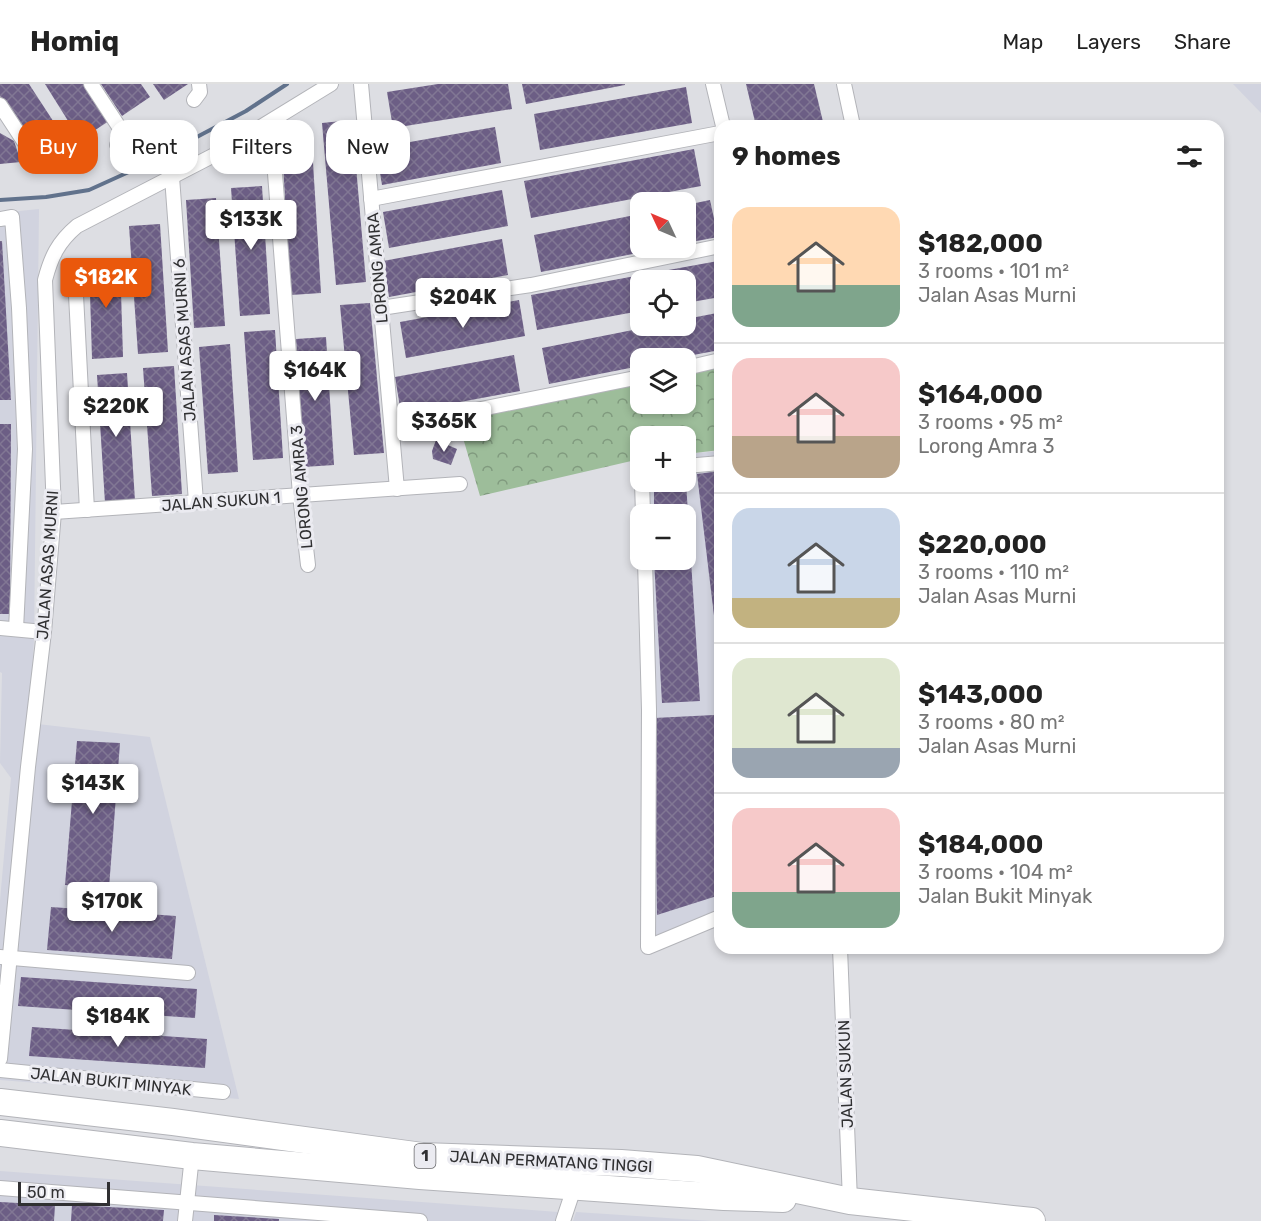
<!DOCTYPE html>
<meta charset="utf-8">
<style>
:root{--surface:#fff;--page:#f6f6f6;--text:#222;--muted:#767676;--line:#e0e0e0;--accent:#ea580c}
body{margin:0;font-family:Rubik,sans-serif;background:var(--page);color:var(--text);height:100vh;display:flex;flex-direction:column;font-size:22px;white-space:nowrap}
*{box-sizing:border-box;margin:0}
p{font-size:20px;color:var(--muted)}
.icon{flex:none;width:33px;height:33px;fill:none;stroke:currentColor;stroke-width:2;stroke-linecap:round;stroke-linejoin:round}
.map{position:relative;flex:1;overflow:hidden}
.side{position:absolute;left:714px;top:36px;width:510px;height:834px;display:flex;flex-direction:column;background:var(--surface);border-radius:18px;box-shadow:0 3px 9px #0003}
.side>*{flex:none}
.guide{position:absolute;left:18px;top:36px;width:570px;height:54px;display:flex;gap:12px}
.needle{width:39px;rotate:314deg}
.buttons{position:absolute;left:630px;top:108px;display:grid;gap:12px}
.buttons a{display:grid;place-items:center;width:66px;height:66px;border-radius:12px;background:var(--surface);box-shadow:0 3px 9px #0003;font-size:30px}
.scale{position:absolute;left:18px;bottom:15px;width:92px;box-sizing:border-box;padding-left:6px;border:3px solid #303032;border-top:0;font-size:16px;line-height:21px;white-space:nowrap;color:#303032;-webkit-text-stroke:4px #ebebf1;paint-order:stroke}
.price{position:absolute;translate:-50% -51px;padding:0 14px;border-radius:6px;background:#fff;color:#222;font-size:20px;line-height:39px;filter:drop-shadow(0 2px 3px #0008)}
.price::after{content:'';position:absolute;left:50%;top:36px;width:18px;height:14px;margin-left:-9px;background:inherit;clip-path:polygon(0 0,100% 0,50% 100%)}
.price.selected{background:var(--accent);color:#fff}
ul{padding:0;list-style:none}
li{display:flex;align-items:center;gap:18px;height:150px;padding:0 18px}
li+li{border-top:2px solid var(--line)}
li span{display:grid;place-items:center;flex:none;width:168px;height:120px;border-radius:18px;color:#555}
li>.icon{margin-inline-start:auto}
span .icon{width:72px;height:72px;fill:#fffc;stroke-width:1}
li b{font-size:26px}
h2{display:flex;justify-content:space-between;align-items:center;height:72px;padding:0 18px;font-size:26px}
.chip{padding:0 21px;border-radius:18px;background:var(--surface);box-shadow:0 3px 9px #0003;font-size:21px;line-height:54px}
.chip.selected{background:var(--accent);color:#fff}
header{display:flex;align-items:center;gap:36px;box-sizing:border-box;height:84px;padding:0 30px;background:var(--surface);border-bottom:2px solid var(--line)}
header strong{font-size:28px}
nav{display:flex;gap:33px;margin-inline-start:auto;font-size:21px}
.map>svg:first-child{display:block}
</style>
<header>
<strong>Homiq</strong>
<nav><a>Map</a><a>Layers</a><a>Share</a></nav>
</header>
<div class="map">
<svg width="1261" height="1137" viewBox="0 0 1261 1137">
<defs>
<pattern id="park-crowns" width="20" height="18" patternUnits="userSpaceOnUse" patternTransform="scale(1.5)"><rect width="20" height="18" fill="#9dbd9a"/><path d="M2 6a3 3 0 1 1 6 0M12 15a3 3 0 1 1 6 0" fill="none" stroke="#809a7e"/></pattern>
<pattern id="building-cross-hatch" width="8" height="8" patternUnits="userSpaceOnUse" patternTransform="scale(1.5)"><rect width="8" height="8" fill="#6c5e85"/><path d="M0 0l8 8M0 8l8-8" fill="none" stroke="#817794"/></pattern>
</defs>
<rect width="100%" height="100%" fill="#dddee3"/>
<g fill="#d1d3df" fill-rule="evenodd">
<path d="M 1233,0 L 1261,0 L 1261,29 Z"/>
<path d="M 39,125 L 34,555 L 29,639 L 150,653 L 239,1015 L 0,996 L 0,816 L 11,694 L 0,679 L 2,589 L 0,588 L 0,129 Z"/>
<path d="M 720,367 L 720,842 L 643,869 L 640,375 L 640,398 L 686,398 L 686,370 ZM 640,430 L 686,430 L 686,476 L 640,476 Z"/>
<path d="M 0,1087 L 558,1128 L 555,1137 L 0,1137 Z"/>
<path d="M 576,1128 L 712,1137 L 573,1137 Z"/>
</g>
<path fill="url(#park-crowns)" d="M 720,277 L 720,366 L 686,370 L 686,352 L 640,352 L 640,375 L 480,412 L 456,330 L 640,293 L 640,320 L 686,320 L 686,284 Z"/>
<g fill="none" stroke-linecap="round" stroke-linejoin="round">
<path stroke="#61728c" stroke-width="4" d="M 0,116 L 46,113 L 89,106 L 142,82 L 246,27 L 287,0"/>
</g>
<g fill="url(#building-cross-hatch)">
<path d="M 0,0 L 29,0 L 72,66 L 48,81 L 0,12 Z"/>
<path d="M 45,0 L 86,0 L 109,37 L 80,56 Z"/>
<path d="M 101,0 L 141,0 L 150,13 L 122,32 Z"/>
<path d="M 153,0 L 188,0 L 164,16 Z"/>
<path d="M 438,0 L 508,0 L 512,25 L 393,44 L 387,8 Z"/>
<path d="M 522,0 L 625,0 L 625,1 L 526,20 Z"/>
<path d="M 746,0 L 814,0 L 824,42 L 756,42 Z"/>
<path d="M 686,3 L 692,39 L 540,66 L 534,30 Z"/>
<path d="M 352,36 L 366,198 L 336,201 L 322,39 Z"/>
<path d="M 495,43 L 501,79 L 382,101 L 376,64 Z"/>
<path d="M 0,49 L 14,57 L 21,78 L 0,80 Z"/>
<path d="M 312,62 L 321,209 L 291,211 L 282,65 Z"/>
<path d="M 694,65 L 701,102 L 531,134 L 524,97 Z"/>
<path d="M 262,102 L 270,230 L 240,232 L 231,104 Z"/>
<path d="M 502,106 L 508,142 L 389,164 L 383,128 Z"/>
<path d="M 216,114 L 225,242 L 194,244 L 186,116 Z"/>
<path d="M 710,116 L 718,153 L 686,159 L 686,121 Z"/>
<path d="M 640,130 L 640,164 L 658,165 L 541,188 L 534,151 Z"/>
<path d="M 160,140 L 168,268 L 138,270 L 129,142 Z"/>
<path d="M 502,155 L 508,191 L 389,213 L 383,177 Z"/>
<path d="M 0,157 L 2,157 L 11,316 L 0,316 Z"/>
<path d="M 120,175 L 123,273 L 92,275 L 89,176 Z"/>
<path d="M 718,177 L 720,213 L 686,219 L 686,196 L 640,196 L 640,227 L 537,246 L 531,211 Z"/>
<path d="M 519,216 L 525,252 L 406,274 L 400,238 Z"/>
<path d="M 370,219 L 384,369 L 354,371 L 340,221 Z"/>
<path d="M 717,229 L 720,245 L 720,266 L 677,274 L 640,274 L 640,282 L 549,300 L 542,264 L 653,242 L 686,242 L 686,235 Z"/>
<path d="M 275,246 L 283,374 L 253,376 L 244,248 Z"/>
<path d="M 326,253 L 334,381 L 304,383 L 296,255 Z"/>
<path d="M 230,260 L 238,388 L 208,390 L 199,263 Z"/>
<path d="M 514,271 L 520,307 L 401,329 L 395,293 Z"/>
<path d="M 174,282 L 182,410 L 152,412 L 143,284 Z"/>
<path d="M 127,289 L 135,417 L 105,419 L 97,291 Z"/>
<path d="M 720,298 L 720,320 L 714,311 L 718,308 L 714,302 Z"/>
<path d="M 0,340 L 11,340 L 10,530 L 0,530 Z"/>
<path d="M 436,356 L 457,365 L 451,381 L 433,375 L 432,367 Z"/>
<path d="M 720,387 L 720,573 L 719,573 L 697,390 Z"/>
<path d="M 680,398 L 686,398 L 700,617 L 662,619 L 654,476 L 686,476 L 686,430 L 654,430 L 654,402 Z"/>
<path d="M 714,631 L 720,678 L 720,811 L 657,831 L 654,634 Z"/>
<path d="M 77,657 L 120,659 L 109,804 L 65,801 Z"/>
<path d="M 51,823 L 176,832 L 172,875 L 47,866 Z"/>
<path d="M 21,893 L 197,905 L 195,934 L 18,922 Z"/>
<path d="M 32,943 L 207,955 L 205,984 L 29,972 Z"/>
<path d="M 0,1118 L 55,1121 L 54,1137 L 0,1137 Z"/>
<path d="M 72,1121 L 164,1126 L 163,1137 L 71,1137 Z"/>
<path d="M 214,1131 L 279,1135 L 279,1137 L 214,1137 Z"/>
</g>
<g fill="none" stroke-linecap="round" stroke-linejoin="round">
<g stroke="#b3b4b9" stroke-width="16">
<g id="street">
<path d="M 91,0 L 121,46 L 121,54 L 117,61"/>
<path d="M 361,0 L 397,405"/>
<path d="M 713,0 L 723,42"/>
<path d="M 844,0 L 853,42"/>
<path d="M 194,16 L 200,8 L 199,0"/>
<path d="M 0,21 L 40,82"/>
<path d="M 271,38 L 300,411 L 308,481"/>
<path d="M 172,93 L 196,418"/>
<path d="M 371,115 L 720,49"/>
<path d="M 0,135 L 12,133 L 19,224 L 25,365 L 16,545"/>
<path d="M 75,191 L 87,426"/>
<path d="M 381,224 L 531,201 L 720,162"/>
<path d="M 686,284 L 720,276"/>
<path d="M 392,343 L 640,293"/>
<path d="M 686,382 L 720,379"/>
<path d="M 642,398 L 643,430"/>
<path d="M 54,428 L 460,400"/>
<path d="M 645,476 L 649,626 L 648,863 L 720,833"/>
<path d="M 0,544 L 44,548"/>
<path d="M 840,864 L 850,1117"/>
<path d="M 0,873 L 188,889"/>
<path d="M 0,975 L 28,683 L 44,548 L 54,428 L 45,196 C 51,173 58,158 77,142 L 220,68 L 331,0"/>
<path d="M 0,986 L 223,1008"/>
<path d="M 0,1104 L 420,1137"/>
<path d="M 185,1137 L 192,1072"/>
<path d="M 563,1137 L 574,1104"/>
</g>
</g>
<g stroke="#b3b4b9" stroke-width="28">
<g id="highway">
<path d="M 0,1018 L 173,1038 L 422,1072 L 621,1079 L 697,1085 L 850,1117 L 1032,1137"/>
<path d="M 0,1049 L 192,1072 L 420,1092 L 724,1113 L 783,1115"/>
</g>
</g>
<use href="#street" stroke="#fff" stroke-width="14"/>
<use href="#highway" stroke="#fff" stroke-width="26"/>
</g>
<g text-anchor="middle" stroke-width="6" stroke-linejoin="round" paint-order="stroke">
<rect fill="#ebebf1" stroke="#68686b" stroke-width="1.5" x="414.5" y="1060" width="21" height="24" rx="4.5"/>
<g font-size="15" font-weight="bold" fill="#303032">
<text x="425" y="1077">1</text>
</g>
<g font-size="16" fill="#303032" stroke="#ebebf1">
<text transform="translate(377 184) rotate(-95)" y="6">LORONG AMRA</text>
<text transform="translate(184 256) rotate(-94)" y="6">JALAN ASAS MURNI 6</text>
<text transform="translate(301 403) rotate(-95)" y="6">LORONG AMRA 3</text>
<text transform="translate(221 417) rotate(-4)" y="6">JALAN SUKUN 1</text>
<text transform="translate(47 481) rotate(-86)" y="6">JALAN ASAS MURNI</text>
<text transform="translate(845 990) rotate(-92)" y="6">JALAN SUKUN</text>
<text transform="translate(111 997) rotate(6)" y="6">JALAN BUKIT MINYAK</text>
<text transform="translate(551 1077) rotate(3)" y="6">JALAN PERMATANG TINGGI</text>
</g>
</g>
</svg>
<div class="buttons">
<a><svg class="needle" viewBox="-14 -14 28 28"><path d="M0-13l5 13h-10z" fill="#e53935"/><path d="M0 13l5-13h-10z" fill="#767676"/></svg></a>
<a><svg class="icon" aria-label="locate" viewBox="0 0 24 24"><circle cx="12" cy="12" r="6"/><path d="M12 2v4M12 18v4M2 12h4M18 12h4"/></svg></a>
<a><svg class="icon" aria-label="layers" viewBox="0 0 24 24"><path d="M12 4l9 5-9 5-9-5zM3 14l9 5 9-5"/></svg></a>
<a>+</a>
<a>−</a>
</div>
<div class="scale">50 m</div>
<b class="price" style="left:251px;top:167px">$133K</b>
<b class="price selected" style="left:106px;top:225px">$182K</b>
<b class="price" style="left:463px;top:245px">$204K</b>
<b class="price" style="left:315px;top:318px">$164K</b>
<b class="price" style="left:116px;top:354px">$220K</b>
<b class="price" style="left:444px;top:369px">$365K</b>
<b class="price" style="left:93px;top:731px">$143K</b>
<b class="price" style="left:112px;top:849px">$170K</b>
<b class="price" style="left:118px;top:964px">$184K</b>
<div class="guide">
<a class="chip selected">Buy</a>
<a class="chip">Rent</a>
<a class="chip">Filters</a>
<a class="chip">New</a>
</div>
<section class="side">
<h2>9 homes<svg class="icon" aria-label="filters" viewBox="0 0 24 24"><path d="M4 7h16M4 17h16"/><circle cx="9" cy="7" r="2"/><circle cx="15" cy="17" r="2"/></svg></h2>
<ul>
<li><span style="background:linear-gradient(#ffd9b3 65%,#7fa58c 0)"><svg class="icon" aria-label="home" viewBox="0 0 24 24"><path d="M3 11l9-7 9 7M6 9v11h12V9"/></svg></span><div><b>$182,000</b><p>3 rooms · 101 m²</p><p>Jalan Asas Murni</p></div></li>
<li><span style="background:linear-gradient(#f6c9c9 65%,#b9a48a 0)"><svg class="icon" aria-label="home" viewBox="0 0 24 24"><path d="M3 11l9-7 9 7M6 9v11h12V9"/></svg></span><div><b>$164,000</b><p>3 rooms · 95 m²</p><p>Lorong Amra 3</p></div></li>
<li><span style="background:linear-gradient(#c9d6e8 75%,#c2b280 0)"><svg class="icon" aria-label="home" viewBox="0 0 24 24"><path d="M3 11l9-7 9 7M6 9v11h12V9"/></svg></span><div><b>$220,000</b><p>3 rooms · 110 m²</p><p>Jalan Asas Murni</p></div></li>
<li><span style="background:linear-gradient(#dfe7d0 75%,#9aa5b1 0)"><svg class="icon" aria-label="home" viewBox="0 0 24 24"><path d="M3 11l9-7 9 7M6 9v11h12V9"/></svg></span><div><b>$143,000</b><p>3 rooms · 80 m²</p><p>Jalan Asas Murni</p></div></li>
<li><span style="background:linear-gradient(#f6c9c9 70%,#7fa58c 0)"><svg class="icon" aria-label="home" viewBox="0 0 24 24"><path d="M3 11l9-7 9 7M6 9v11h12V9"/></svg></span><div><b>$184,000</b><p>3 rooms · 104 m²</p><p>Jalan Bukit Minyak</p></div></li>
</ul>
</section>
</div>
